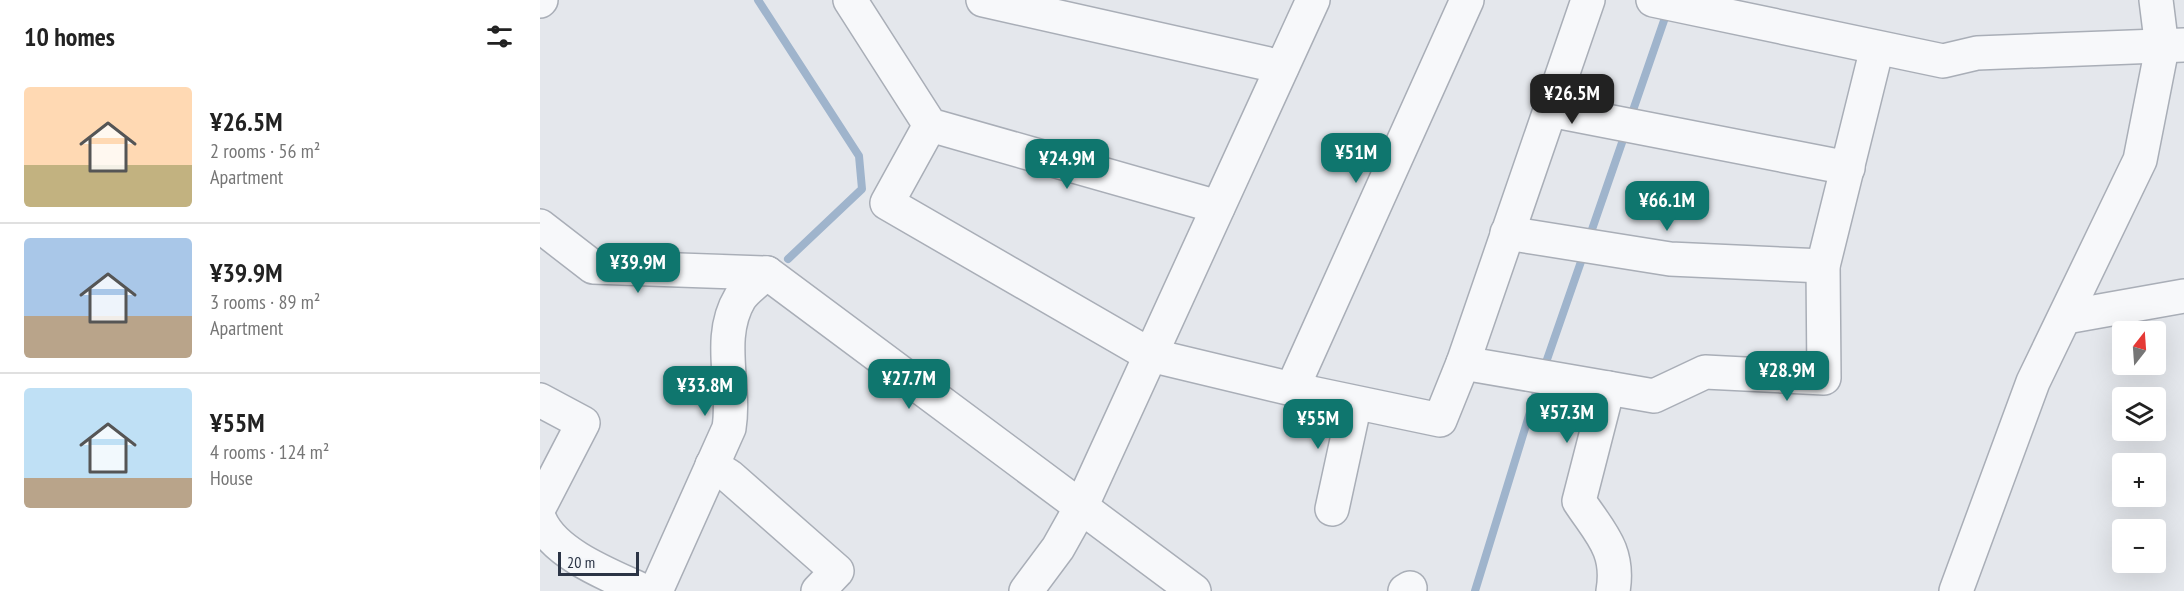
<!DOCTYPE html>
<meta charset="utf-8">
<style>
:root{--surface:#fff;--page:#f2f2f2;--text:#222;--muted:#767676;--line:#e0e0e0;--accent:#0f766e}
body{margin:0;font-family:"PT Sans Narrow",sans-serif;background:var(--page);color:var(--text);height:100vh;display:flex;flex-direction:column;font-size:22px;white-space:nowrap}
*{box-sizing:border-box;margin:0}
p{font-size:20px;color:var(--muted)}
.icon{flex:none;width:33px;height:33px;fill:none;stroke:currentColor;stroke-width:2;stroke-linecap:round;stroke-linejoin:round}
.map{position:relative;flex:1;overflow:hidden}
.drawer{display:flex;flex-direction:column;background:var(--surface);width:540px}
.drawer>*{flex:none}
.needle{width:39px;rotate:17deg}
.buttons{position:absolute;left:1572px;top:321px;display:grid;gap:12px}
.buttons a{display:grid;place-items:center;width:54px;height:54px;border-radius:6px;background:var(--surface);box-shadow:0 6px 24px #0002;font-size:30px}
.scale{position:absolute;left:18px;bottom:15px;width:81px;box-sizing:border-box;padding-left:6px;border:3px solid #2b3445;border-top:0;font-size:16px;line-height:21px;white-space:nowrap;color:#2b3445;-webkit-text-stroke:4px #f4f6f9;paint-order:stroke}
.price{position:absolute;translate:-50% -51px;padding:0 14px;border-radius:12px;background:var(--accent);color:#fff;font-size:20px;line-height:39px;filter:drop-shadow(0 2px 3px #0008)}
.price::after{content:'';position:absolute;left:50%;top:36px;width:18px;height:14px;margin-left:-9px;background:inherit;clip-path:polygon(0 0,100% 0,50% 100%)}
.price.selected{background:#222;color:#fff}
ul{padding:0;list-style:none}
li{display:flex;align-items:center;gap:18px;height:150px;padding:0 24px}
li+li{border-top:2px solid var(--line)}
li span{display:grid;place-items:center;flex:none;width:168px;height:120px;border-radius:6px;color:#555}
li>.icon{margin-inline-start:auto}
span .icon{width:72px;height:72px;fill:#fffc;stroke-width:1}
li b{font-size:26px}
h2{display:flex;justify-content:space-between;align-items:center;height:72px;padding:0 24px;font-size:26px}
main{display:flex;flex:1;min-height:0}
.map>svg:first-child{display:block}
</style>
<main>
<section class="drawer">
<h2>10 homes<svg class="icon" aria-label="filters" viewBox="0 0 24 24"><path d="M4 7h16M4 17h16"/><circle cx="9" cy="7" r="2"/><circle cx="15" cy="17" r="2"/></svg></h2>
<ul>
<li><span style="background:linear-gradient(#ffd9b3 65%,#c2b280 0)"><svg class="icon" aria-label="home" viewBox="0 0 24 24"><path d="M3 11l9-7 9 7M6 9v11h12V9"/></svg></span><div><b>¥26.5M</b><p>2 rooms · 56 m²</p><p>Apartment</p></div></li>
<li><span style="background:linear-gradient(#a9c7e8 65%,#b9a48a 0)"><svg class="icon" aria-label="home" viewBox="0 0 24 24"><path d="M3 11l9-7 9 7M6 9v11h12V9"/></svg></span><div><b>¥39.9M</b><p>3 rooms · 89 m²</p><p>Apartment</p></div></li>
<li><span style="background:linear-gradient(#bfe0f5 75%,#b9a48a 0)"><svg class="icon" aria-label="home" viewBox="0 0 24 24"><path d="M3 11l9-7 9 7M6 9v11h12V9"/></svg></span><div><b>¥55M</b><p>4 rooms · 124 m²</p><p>House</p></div></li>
</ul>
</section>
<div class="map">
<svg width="1644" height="591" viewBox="0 0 1644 591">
<rect width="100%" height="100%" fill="#e4e7ec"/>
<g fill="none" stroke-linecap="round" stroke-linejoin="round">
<g stroke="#9fb4cc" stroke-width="8">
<path d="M 218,0 L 319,156 L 322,189 L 248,259"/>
<path d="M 1090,119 L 1128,9"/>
<path d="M 1048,241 L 1086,131"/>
<path d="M 1003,371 L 1044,253"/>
<path d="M 935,591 L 999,383"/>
</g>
<g stroke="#a9aeb7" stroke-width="36">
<g id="minor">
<path d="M 310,0 L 390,125 L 678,207"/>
<path d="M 443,0 L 742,67"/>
<path d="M 1113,0 L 1403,61 L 1437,53 L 1644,45"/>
<path d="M 0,1 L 1,0"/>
<path d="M 1010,110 L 1308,168"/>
<path d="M 390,125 L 347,203 L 610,355 L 752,389 L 900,420 L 923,363 L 1048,0"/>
<path d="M 0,226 L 53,267 L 227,273 L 654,591"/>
<path d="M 967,233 L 1130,259 L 1283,266"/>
<path d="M 1526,317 L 1644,296"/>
<path d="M 923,363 L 1068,388 L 1039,501 C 1060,533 1080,550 1073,591"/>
<path d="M 1068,388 L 1114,396 L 1165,372 L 1284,378 L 1283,266 L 1337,48"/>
<path d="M 752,389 L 927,0"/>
<path d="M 0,400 L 43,423 L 0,506"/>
<path d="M 172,465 L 189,476 L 297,571 L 278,591"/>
<path d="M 792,509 L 815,403"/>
<path d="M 0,520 C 15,555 72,576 104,591"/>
<path d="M 116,591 L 189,428 C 196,385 176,338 200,298 C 206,289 219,280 227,273"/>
<path d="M 486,591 L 518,548 L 541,507 L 773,0"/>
<path d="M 865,591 L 870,588"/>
<path d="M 1416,591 L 1493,382 L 1600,160 L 1622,48 L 1616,0"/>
</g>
</g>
<use href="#minor" stroke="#f7f8fa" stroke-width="33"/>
</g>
</svg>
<div class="buttons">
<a><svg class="needle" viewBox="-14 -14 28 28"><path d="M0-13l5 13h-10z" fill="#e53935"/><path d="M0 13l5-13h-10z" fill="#767676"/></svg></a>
<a><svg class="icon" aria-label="layers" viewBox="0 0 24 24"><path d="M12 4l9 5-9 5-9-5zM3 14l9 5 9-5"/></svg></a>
<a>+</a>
<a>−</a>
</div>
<div class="scale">20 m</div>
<b class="price selected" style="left:1032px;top:125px">¥26.5M</b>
<b class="price" style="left:816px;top:184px">¥51M</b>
<b class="price" style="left:527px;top:190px">¥24.9M</b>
<b class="price" style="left:1127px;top:232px">¥66.1M</b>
<b class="price" style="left:98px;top:294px">¥39.9M</b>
<b class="price" style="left:1247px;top:402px">¥28.9M</b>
<b class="price" style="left:369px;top:410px">¥27.7M</b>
<b class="price" style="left:165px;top:417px">¥33.8M</b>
<b class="price" style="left:1027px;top:444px">¥57.3M</b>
<b class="price" style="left:778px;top:450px">¥55M</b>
</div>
</main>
